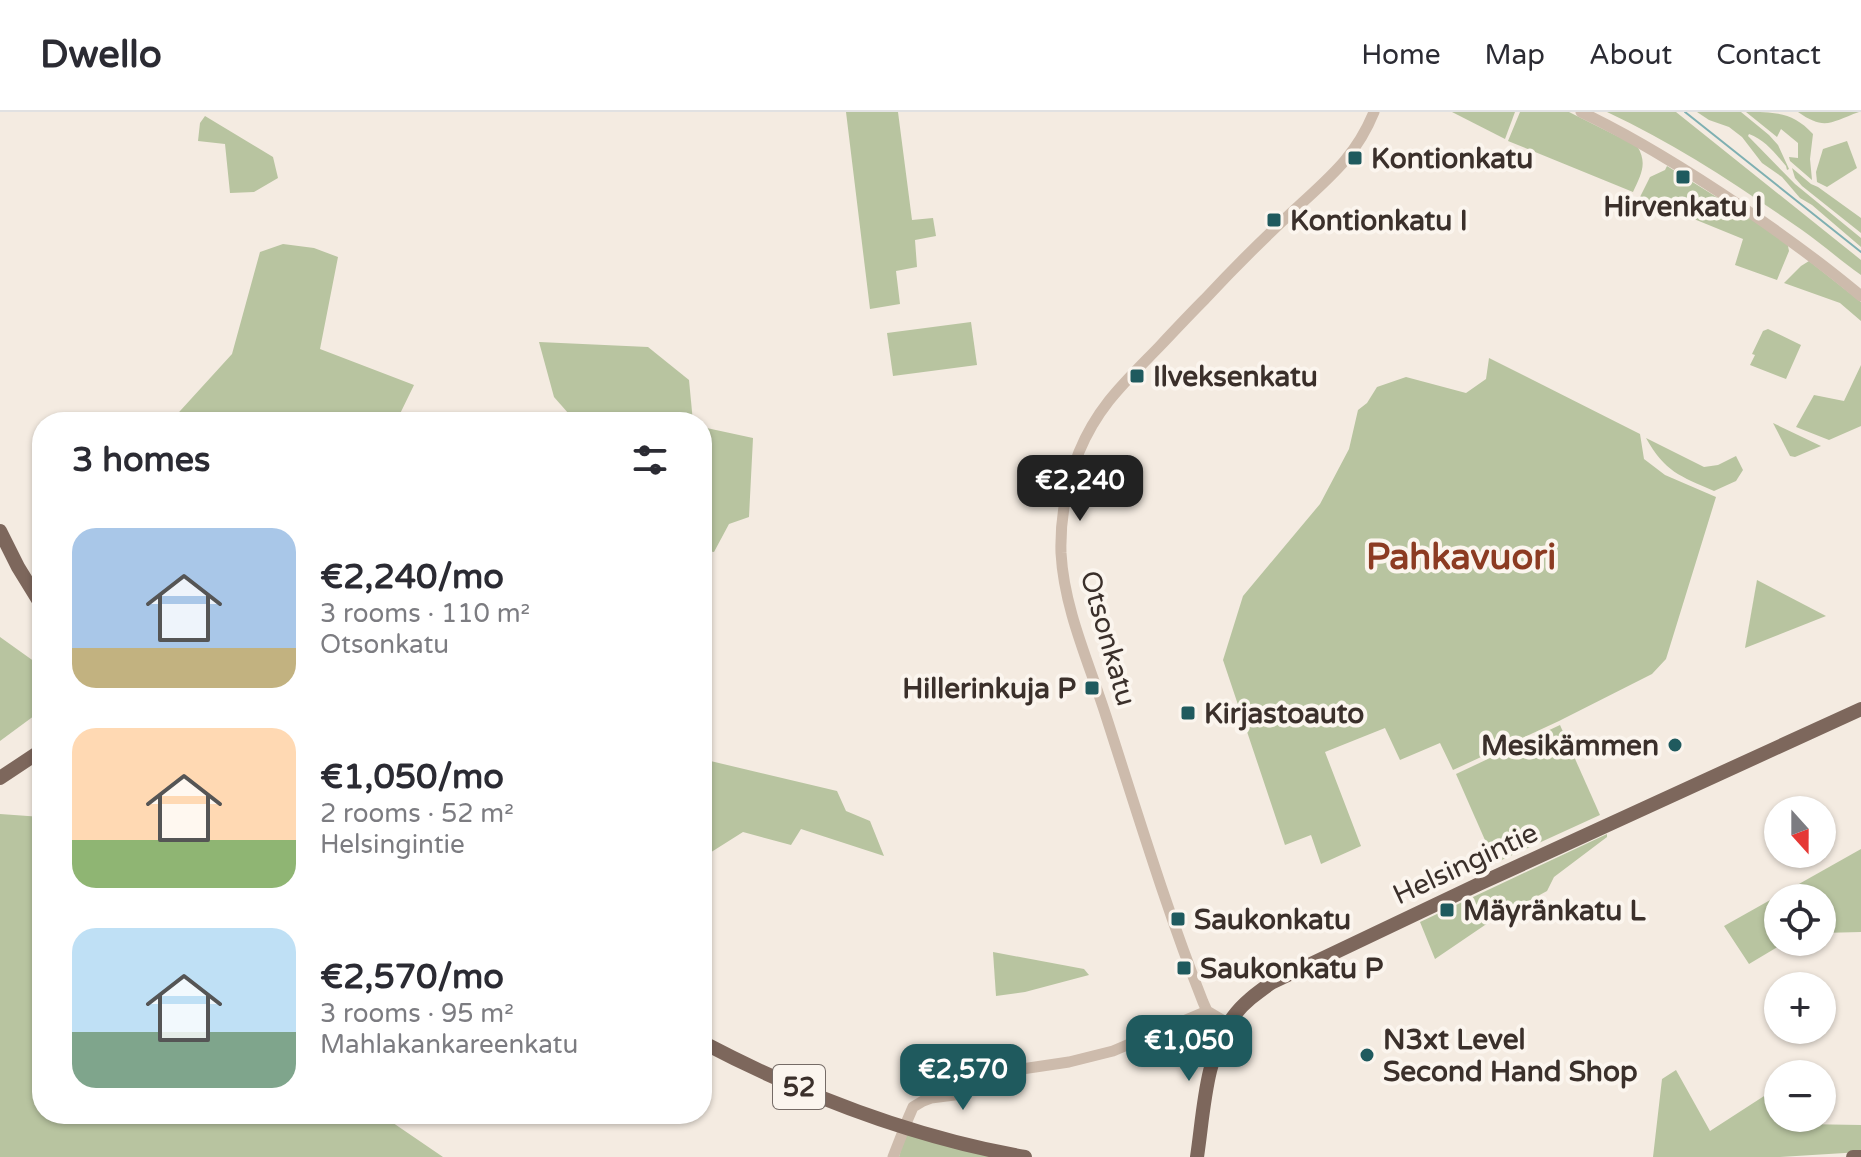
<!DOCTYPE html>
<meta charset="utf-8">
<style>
:root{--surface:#fff;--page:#f2f2f3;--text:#2b2b33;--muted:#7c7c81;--line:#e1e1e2;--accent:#1f5a5e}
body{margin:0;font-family:"Varela Round",sans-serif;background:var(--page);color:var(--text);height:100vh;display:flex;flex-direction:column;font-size:30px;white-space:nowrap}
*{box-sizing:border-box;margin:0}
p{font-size:26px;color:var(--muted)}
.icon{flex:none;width:44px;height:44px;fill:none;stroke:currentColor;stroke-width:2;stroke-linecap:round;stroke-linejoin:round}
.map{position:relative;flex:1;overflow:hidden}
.drawer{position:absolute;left:32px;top:300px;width:680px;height:712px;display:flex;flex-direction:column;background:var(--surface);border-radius:32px;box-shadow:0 2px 6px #0004}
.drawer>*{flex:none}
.needle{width:52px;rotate:159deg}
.fabs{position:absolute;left:1764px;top:684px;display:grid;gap:16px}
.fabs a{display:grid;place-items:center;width:72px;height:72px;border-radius:50%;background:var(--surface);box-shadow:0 2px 6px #0004;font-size:40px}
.price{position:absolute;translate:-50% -68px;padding:0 18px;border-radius:16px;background:var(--accent);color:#fff;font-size:26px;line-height:52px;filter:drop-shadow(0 2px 4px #0008)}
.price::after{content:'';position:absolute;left:50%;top:48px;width:24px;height:18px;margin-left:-12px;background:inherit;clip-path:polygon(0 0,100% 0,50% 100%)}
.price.selected{background:#222;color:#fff}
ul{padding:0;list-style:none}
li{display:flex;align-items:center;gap:24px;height:200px;padding:0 40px}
li span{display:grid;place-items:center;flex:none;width:224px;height:160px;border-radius:24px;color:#555}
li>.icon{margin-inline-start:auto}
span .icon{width:96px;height:96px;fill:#fffc;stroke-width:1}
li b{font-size:34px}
h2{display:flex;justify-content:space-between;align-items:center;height:96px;padding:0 40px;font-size:34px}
header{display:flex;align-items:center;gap:48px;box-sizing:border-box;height:112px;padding:0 40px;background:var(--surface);border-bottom:2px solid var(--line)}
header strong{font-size:38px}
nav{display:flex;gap:44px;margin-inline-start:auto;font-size:28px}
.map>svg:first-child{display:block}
</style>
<header>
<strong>Dwello</strong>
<nav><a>Home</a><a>Map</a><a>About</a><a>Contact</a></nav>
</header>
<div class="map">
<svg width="1861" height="1045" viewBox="0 0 1861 1045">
<rect width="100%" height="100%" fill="#f4ebe1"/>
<g fill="#b8c4a0">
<path d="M 846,0 L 898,0 L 912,108 L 933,106 L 936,124 L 915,128 L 917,155 L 896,159 L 900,192 L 870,197 Z"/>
<path d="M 1452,0 L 1515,0 L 1505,27 Z"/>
<path d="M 1520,0 L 1569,0 L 1637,34 C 1648,51 1641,63 1633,80 L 1508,29 Z"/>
<path d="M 1607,0 L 1676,0 L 1861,148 L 1861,163 C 1841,149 1822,132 1802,118 C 1740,75 1676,32 1607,0 Z"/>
<path d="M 1697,0 L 1741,0 L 1769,23 L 1778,33 L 1789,57 L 1787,58 L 1786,54 C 1775,41 1765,28 1749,22 L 1748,24 L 1795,72 L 1861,126 L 1861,135 L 1812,93 L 1800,86 L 1782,65 L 1762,51 L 1742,25 L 1729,15 L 1709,8 Z"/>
<path d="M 1746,0 C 1775,0 1793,0 1813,22 L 1810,47 L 1812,68 L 1790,49 L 1789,45 L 1798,46 L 1798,31 L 1781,17 L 1777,25 Z"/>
<path d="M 1798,0 L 1859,0 C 1831,10 1825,19 1798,0 Z"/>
<path d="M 205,4 L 273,45 L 278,66 L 254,80 L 230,81 L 225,32 L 198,29 L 200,11 Z"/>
<path d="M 1847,29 L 1857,56 L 1827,75 L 1817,70 L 1816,60 L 1823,37 Z"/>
<path d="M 1667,54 L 1787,129 L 1789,139 L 1777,168 L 1735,153 L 1743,127 L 1640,85 L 1650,65 L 1665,58 Z"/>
<path d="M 1792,56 L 1811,72 L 1818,75 L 1861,106 L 1861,121 L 1802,74 L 1795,66 Z"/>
<path d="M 283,132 L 314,136 L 338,145 L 320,237 L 414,273 L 396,310 L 170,310 L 232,242 L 260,140 Z"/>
<path d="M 1809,149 L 1861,190 L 1861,209 L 1840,191 L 1784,171 L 1801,154 Z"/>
<path d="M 971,210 L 977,253 L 893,264 L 887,221 Z"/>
<path d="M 1768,217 L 1801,233 L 1786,267 L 1750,253 L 1755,243 L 1752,242 L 1763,219 Z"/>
<path d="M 539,230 L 648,235 L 689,268 L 693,310 L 576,310 L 554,285 Z"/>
<path d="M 1489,246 L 1640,322 L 1644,347 L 1665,363 L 1716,385 L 1666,547 L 1652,562 L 1559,609 L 1453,658 L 1440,631 L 1400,648 L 1385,616 L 1325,640 L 1361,734 L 1321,752 L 1311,723 L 1285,733 L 1223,548 L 1243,484 L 1320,392 L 1349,337 L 1358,298 L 1367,291 L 1377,275 L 1406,265 L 1466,281 L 1486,267 Z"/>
<path d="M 1861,253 L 1861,314 L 1829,328 L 1796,315 L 1814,283 L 1844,289 Z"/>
<path d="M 1773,311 L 1821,334 L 1795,345 L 1790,344 Z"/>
<path d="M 702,315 L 753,326 L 749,405 L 729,412 L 714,440 L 702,438 Z"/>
<path d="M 1646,326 L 1704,355 L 1718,353 L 1736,344 L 1743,358 L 1736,369 L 1714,379 C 1680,364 1665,360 1646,326 Z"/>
<path d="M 1757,468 L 1826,504 L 1745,536 Z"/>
<path d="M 0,525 L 42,555 L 42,598 L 0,629 Z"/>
<path d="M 1560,613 L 1600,703 L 1495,751 L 1456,662 Z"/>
<path d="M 702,647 L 837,679 L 846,699 L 870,709 L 884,744 L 801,717 L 791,733 L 743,720 L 705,744 L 702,743 Z"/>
<path d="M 0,702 L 42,705 L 42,1002 L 380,1002 L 443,1045 L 0,1045 Z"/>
<path d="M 1607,722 L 1607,725 L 1554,765 L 1547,779 L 1485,813 L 1435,847 L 1420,810 Z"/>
<path d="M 1861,737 L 1861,820 L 1822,821 L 1822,786 L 1778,786 L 1778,830 L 1786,830 L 1749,852 L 1724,814 Z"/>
<path d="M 993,840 L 1084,857 L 1089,863 L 1025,880 L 996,884 Z"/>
<path d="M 1676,958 L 1710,1019 L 1778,975 L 1778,1006 L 1801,1006 L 1802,1012 L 1861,1013 L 1861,1040 L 1780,1045 L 1653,1045 L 1662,967 Z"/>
<path d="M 905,1021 L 995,1045 L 899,1045 Z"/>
</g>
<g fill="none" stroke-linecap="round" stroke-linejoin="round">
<path stroke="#7fb0b2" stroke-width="2" d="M 1685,0 L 1861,140"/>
<g stroke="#cdbbac" stroke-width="11">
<path d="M 1581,0 C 1638,27 1690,60 1742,95 C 1783,123 1823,152 1861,184"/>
<path d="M 1229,912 L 1207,899 L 1203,890 C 1166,796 1137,700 1106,604 C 1089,551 1064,497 1061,441 C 1060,407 1067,371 1079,340 C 1098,294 1125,270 1159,235 C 1174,219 1189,203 1205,187 C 1232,158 1261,129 1290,102 C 1326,68 1355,47 1374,0"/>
<path d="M 907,1009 L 913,995 L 923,989 L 931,986 L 962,982 L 972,978 L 988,962 L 1069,950 L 1113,939 L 1207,899"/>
<path d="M 893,1045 L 902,1022"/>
</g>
<g stroke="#7d675c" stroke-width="14">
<path d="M 0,419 L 18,455 L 42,494"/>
<path d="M 0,666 L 42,638"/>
<path d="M 702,930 C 803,983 912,1025 1025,1045"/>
<path d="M 1197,1045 C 1204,998 1205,945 1233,905 C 1243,891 1257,881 1271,871 L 1479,772 L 1861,597"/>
<path d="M 1853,1045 L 1861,1045"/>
</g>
</g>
<g fill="#1f5a5e" stroke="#fbf5ee" stroke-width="3">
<rect x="1347" y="38" width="16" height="16" rx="4"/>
<rect x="1675" y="57" width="16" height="16" rx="4"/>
<rect x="1266" y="100" width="16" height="16" rx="4"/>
<rect x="1129" y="256" width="16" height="16" rx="4"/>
<rect x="1084" y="568" width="16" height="16" rx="4"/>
<rect x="1180" y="593" width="16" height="16" rx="4"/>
<circle cx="1675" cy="633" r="8"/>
<rect x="1439" y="790" width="16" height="16" rx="4"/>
<rect x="1170" y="799" width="16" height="16" rx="4"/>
<rect x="1176" y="848" width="16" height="16" rx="4"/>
<circle cx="1367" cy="943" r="8"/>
</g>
<g text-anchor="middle" stroke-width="8" stroke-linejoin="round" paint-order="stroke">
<rect fill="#fbf5ee" stroke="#756b66" stroke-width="2" x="773" y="953" width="52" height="44" rx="6"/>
<g font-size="26" font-weight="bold" fill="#3b302b">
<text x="799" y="984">52</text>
</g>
<g font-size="28" font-weight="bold" fill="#3b302b" stroke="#fbf5ee" text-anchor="start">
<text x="1371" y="56">Kontionkatu</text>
<text x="1683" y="104" text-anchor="middle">Hirvenkatu I</text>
<text x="1290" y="118">Kontionkatu I</text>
<text x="1153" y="274">Ilveksenkatu</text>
<text x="1076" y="586" text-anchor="end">Hillerinkuja P</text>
<text x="1204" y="611">Kirjastoauto</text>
<text x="1659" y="643" text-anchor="end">Mesikämmen</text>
<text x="1463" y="808">Mäyränkatu L</text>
<text x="1194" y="817">Saukonkatu</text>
<text x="1200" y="866">Saukonkatu P</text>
<text x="1383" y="937">N3xt Level<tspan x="1383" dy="32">Second Hand Shop</tspan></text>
</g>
<g font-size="28" fill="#3b302b" stroke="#fbf5ee">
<text transform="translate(1109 526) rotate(74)" y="10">Otsonkatu</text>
<text transform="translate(1465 751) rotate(-25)" y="10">Helsingintie</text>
</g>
<g font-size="36" font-weight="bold" fill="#8c3b22" stroke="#fbf5ee">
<text x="1461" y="457">Pahkavuori</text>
</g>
</g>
</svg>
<div class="fabs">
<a><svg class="needle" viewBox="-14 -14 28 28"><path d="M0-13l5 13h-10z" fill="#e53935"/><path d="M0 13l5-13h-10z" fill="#7c7c81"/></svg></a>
<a><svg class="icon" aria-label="locate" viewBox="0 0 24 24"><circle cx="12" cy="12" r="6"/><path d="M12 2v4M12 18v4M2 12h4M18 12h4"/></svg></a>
<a>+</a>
<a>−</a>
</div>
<b class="price selected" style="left:1080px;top:411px">€2,240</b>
<b class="price" style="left:1189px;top:971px">€1,050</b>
<b class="price" style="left:963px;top:1000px">€2,570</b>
<section class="drawer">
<h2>3 homes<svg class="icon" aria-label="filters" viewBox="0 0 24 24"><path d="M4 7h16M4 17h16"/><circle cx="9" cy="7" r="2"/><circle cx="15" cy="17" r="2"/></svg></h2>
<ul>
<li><span style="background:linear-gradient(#a9c7e8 75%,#c2b280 0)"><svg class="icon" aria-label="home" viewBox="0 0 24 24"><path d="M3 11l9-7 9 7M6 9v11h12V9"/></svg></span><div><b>€2,240/mo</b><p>3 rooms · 110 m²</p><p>Otsonkatu</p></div></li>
<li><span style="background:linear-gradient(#ffd9b3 70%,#8fb573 0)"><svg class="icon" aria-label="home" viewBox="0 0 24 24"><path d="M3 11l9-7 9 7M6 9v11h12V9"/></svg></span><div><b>€1,050/mo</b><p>2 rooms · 52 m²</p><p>Helsingintie</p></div></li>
<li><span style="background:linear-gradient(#bfe0f5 65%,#7fa58c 0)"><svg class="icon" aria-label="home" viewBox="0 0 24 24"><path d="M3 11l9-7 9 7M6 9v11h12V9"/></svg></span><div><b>€2,570/mo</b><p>3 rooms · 95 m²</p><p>Mahlakankareenkatu</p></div></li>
</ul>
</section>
</div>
